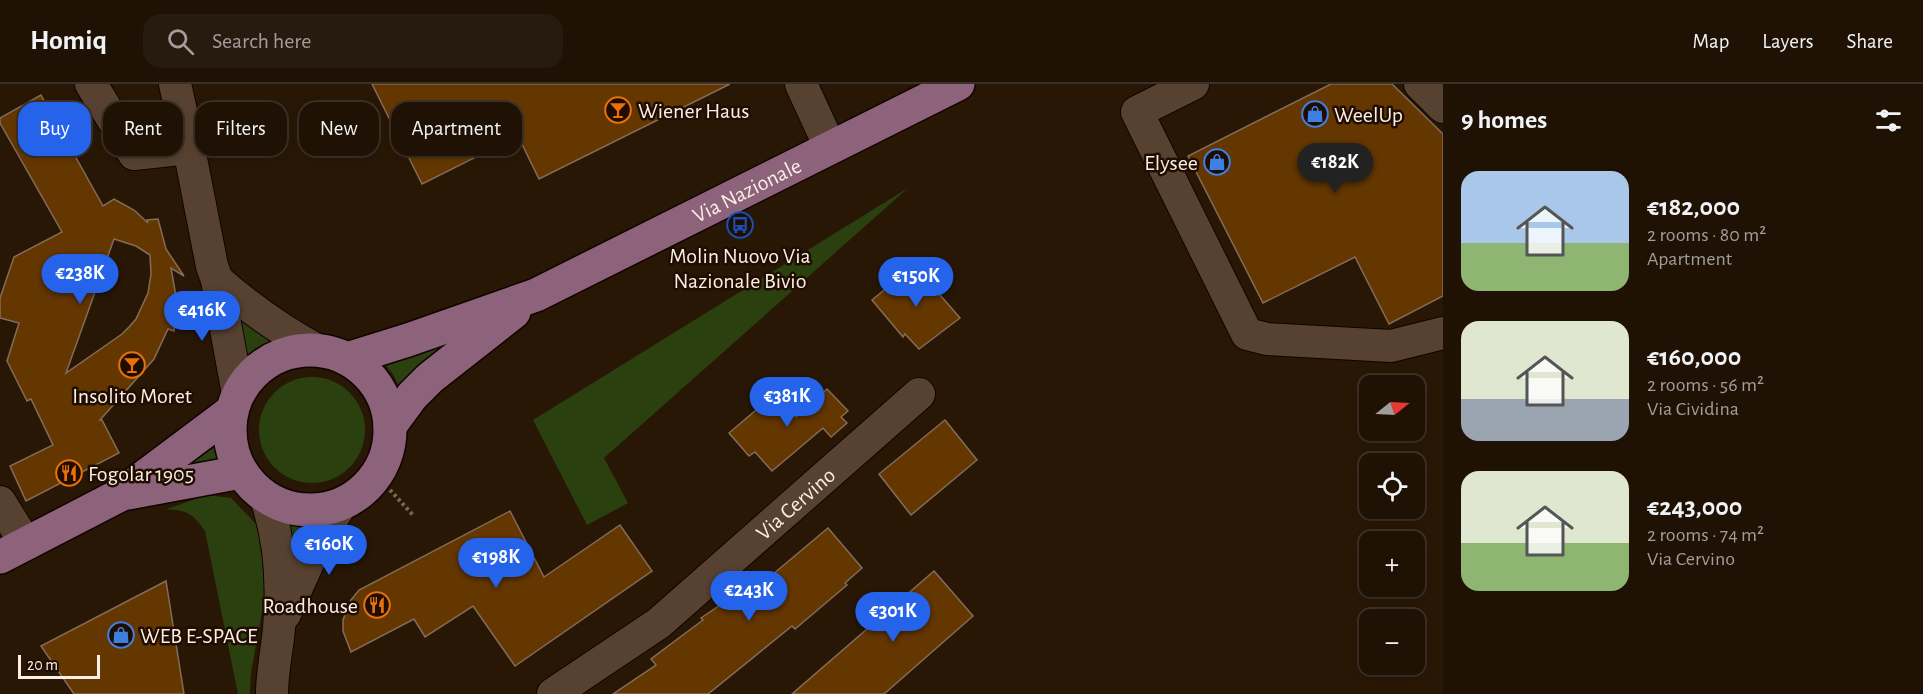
<!DOCTYPE html>
<meta charset="utf-8">
<style>
:root{--surface:#1f1104;--page:#271a0e;--text:#f1f3f6;--muted:#a19d9a;--line:#3c3126;--accent:#2563eb}
body{margin:0;font-family:"Alegreya Sans",sans-serif;background:var(--page);color:var(--text);height:100vh;display:flex;flex-direction:column;font-size:22px;white-space:nowrap}
*{box-sizing:border-box;margin:0}
p{font-size:20px;color:var(--muted)}
.icon{flex:none;width:33px;height:33px;fill:none;stroke:currentColor;stroke-width:2;stroke-linecap:round;stroke-linejoin:round}
.map{position:relative;flex:1;overflow:hidden}
.side{display:flex;flex-direction:column;background:var(--surface);width:480px}
.side>*{flex:none}
.banner{position:absolute;left:18px;top:18px;width:570px;height:54px;display:flex;gap:12px}
.needle{width:39px;rotate:72deg}
.fabs{position:absolute;left:1359px;top:291px;display:grid;gap:12px}
.fabs a{display:grid;place-items:center;width:66px;height:66px;border-radius:12px;background:var(--surface);box-shadow:0 3px 9px #0003,0 0 0 2px var(--line);font-size:30px}
.scale{position:absolute;left:18px;bottom:15px;width:82px;box-sizing:border-box;padding-left:6px;border:3px solid #fceee4;border-top:0;font-size:16px;line-height:21px;white-space:nowrap;color:#fceee4;-webkit-text-stroke:4px #1f0d01;paint-order:stroke}
.price{position:absolute;translate:-50% -51px;padding:0 14px;border-radius:21px;background:var(--accent);color:#fff;font-size:20px;line-height:39px;filter:drop-shadow(0 2px 3px #0008)}
.price::after{content:'';position:absolute;left:50%;top:36px;width:18px;height:14px;margin-left:-9px;background:inherit;clip-path:polygon(0 0,100% 0,50% 100%)}
.price.current{background:#222;color:#fff}
ul{padding:0;list-style:none}
li{display:flex;align-items:center;gap:18px;height:150px;padding:0 18px}
li span{display:grid;place-items:center;flex:none;width:168px;height:120px;border-radius:18px;color:#555}
li>.icon{margin-inline-start:auto}
span .icon{width:72px;height:72px;fill:#fffc;stroke-width:1}
li b{font-size:26px}
h2{display:flex;justify-content:space-between;align-items:center;height:72px;padding:0 18px;font-size:26px}
.chip{padding:0 21px;border-radius:18px;background:var(--surface);box-shadow:0 3px 9px #0003,0 0 0 2px var(--line);font-size:21px;line-height:54px}
.chip.current{background:var(--accent);color:#fff}
header{display:flex;align-items:center;gap:36px;box-sizing:border-box;height:84px;padding:0 30px;background:var(--surface);border-bottom:2px solid var(--line)}
header strong{font-size:28px}
nav{display:flex;gap:33px;margin-inline-start:auto;font-size:21px}
.search{width:420px;height:54px;background:var(--page);display:flex;align-items:center;gap:15px;box-sizing:border-box;padding:0 21px;border-radius:18px;color:var(--muted);font-size:22px}
main{display:flex;flex:1;min-height:0}
.map>svg:first-child{display:block}
</style>
<header>
<strong>Homiq</strong>
<div class="search"><svg class="icon" aria-label="search" viewBox="0 0 24 24"><circle cx="10" cy="10" r="6"/><path d="M15 15l6 6"/></svg>Search here</div>
<nav><a>Map</a><a>Layers</a><a>Share</a></nav>
</header>
<main>
<div class="map">
<svg width="1443" height="610" viewBox="0 0 1443 610">
<rect width="100%" height="100%" fill="#291706"/>
<g fill="#2a400f">
<path d="M 908,104 L 604,374 L 628,419 L 587,441 L 533,336 Z"/>
<path d="M 233,223 L 271,258 L 256,264 L 246,273 Z"/>
<path d="M 497,230 L 401,307 L 394,292 L 386,281 Z"/>
<circle cx="312" cy="346" r="53"/>
<path d="M 217,362 L 224,380 L 178,386 Z"/>
<path d="M 207,411 L 231,414 L 257,441 L 265,456 L 268,494 L 251,589 L 250,610 L 238,610 L 205,447 C 193,430 189,427 167,425 Z"/>
<path d="M 286,438 L 302,441 L 318,441 L 295,482 L 294,463 Z"/>
</g>
<g fill="#653700" stroke="#836c5a" stroke-width="1.5" fill-rule="evenodd">
<path d="M 372,0 L 730,0 L 539,95 L 518,52 L 422,100 Z"/>
<path d="M 1331,0 L 1392,0 L 1443,50 L 1443,212 L 1389,240 L 1355,173 L 1263,219 L 1188,72 Z"/>
<path d="M 41,11 L 103,122 L 114,115 L 134,126 L 148,139 L 147,136 L 158,135 L 166,165 L 184,192 L 171,184 L 177,218 L 174,247 L 168,245 L 154,275 L 100,336 L 102,336 L 119,369 L 26,417 L 10,382 L 53,361 L 31,315 L 27,317 L 7,277 L 19,239 L 0,234 L 0,214 L 14,173 L 62,148 L 0,39 L 0,34 ZM 114,155 L 136,162 L 150,171 L 151,190 L 148,209 L 136,235 L 129,243 L 122,250 L 66,289 Z"/>
<path d="M 914,181 L 960,234 L 919,265 L 905,250 L 903,253 L 872,216 Z"/>
<path d="M 827,305 L 848,327 L 841,333 L 847,339 L 831,353 L 823,344 L 772,387 L 755,368 L 749,372 L 729,349 L 775,310 L 796,333 Z"/>
<path d="M 945,336 L 977,376 L 911,431 L 879,390 Z"/>
<path d="M 510,427 L 544,493 L 620,441 L 652,487 L 515,582 L 473,522 L 425,553 L 414,535 L 351,568 L 343,547 L 343,536 L 351,516 L 359,506 Z"/>
<path d="M 828,444 L 862,484 L 845,499 L 847,501 L 795,545 L 792,542 L 708,610 L 613,610 L 656,581 L 651,575 L 703,536 L 701,534 L 729,515 L 735,522 Z"/>
<path d="M 934,487 L 973,532 L 884,610 L 792,610 Z"/>
<path d="M 166,497 L 184,610 L 74,610 L 41,562 Z"/>
</g>
<g fill="none" stroke-linecap="round" stroke-linejoin="round">
<g stroke="#110300" stroke-width="34">
<g id="minor">
<path d="M 91,0 L 134,70 L 189,64"/>
<path d="M 175,0 L 186,49 L 212,182 L 217,196 L 238,310"/>
<path d="M 801,0 L 830,63"/>
<path d="M 1193,0 L 1137,28 L 1247,250 L 1267,255 L 1391,262 L 1443,249"/>
<path d="M 1420,0 L 1443,23"/>
<path d="M 217,196 C 248,223 280,246 317,266"/>
<path d="M 266,414 C 280,456 283,501 279,545 C 277,566 272,588 272,610"/>
<path d="M 0,418 L 26,460"/>
<path d="M 285,530 L 317,459 L 340,422"/>
<path id="s1" d="M 553,610 L 659,539 L 919,310"/>
</g>
</g>
<g stroke="#110300" stroke-width="36">
<g id="major">
<circle cx="310" cy="346" r="80"/>
<path id="s2" d="M 347,275 L 408,256 L 536,211 L 958,0"/>
<path d="M 390,342 L 412,312 L 430,294 L 514,228"/>
<path d="M 128,409 L 241,388"/>
<path d="M 0,473 L 120,411 L 232,327"/>
</g>
</g>
<path stroke="#786759" stroke-width="4" stroke-dasharray="3 3" stroke-linecap="butt" d="M 390,406 L 413,431"/>
<use href="#minor" stroke="#574231" stroke-width="32"/>
<use href="#major" stroke="#8d627b" stroke-width="33"/>
</g>
<defs>
<g id="bar-ring" transform="scale(1.35)"><circle r="9.5" fill="#1f0d01" stroke="#e8710a" stroke-width="1.5"/><path d="M-6-5H6L.8 .8V4.5H3.5V6h-7V4.5H-.8V.8Z" fill="#e8710a"/></g>
<g id="shop-ring" transform="scale(1.35)"><circle r="9.5" fill="#1f0d01" stroke="#3f7fe0" stroke-width="1.5"/><path d="M-5-2.5h2.3a2.7 3.5 0 0 1 5.4 0H5L5.5 6h-11ZM-1.5-2.5h3a1.5 2.3 0 0 0-3 0Z" fill="#3f7fe0"/></g>
<g id="bus-ring" transform="scale(1.35)"><circle r="9.5" fill="#1f0d01" stroke="#1a4fb4" stroke-width="1.5"/><path d="M-5-6H5V4H4V6H2V4H-2V6H-4V4H-5ZM-3.5-4V0h7V-4ZM-3.5 1.2v1.5H-2V1.2ZM2 1.2v1.5H3.5V1.2Z" fill="#1a4fb4"/></g>
<g id="restaurant-ring" transform="scale(1.35)"><circle r="9.5" fill="#1f0d01" stroke="#e8710a" stroke-width="1.5"/><path d="M-5-6h1v4h1v-4h1v4h1v-4h1v5L-1.5 .5V6h-2V.5L-5-1ZM5-6V6H3V1.5H1.5Q1.5-4 5-6Z" fill="#e8710a"/></g>
</defs>
<g fill-rule="evenodd">
<use href="#bar-ring" x="618" y="26"/>
<use href="#shop-ring" x="1315" y="30"/>
<use href="#shop-ring" x="1217" y="78"/>
<use href="#bus-ring" x="740" y="141"/>
<use href="#bar-ring" x="132" y="281"/>
<use href="#restaurant-ring" x="69" y="389"/>
<use href="#restaurant-ring" x="377" y="521"/>
<use href="#shop-ring" x="121" y="551"/>
</g>
<g text-anchor="middle" stroke-width="5" stroke-linejoin="round" paint-order="stroke">
<g font-size="22" fill="#fceee4" stroke="#1f0d01" text-anchor="start">
<text x="638" y="34">Wiener Haus</text>
<text x="1334" y="38">WeelUp</text>
<text x="1198" y="86" text-anchor="end">Elysee</text>
<text x="740" y="179" text-anchor="middle">Molin Nuovo Via<tspan x="740" dy="25">Nazionale Bivio</tspan></text>
<text x="132" y="319" text-anchor="middle">Insolito Moret</text>
<text x="88" y="397">Fogolar 1905</text>
<text x="358" y="529" text-anchor="end">Roadhouse</text>
<text x="140" y="559">WEB E-SPACE</text>
</g>
<g font-size="22" fill="#fceee4" stroke="#1f0d01">
<text dy="8" stroke="none"><textPath href="#s2" startOffset="435">Via Nazionale</textPath></text>
<text dy="8" stroke="none"><textPath href="#s1" startOffset="309">Via Cervino</textPath></text>
</g>
</g>
</svg>
<div class="fabs">
<a><svg class="needle" viewBox="-14 -14 28 28"><path d="M0-13l5 13h-10z" fill="#e53935"/><path d="M0 13l5-13h-10z" fill="#a19d9a"/></svg></a>
<a><svg class="icon" aria-label="locate" viewBox="0 0 24 24"><circle cx="12" cy="12" r="6"/><path d="M12 2v4M12 18v4M2 12h4M18 12h4"/></svg></a>
<a>+</a>
<a>−</a>
</div>
<div class="scale">20 m</div>
<b class="price current" style="left:1335px;top:110px">€182K</b>
<b class="price" style="left:80px;top:221px">€238K</b>
<b class="price" style="left:916px;top:224px">€150K</b>
<b class="price" style="left:202px;top:258px">€416K</b>
<b class="price" style="left:787px;top:344px">€381K</b>
<b class="price" style="left:329px;top:492px">€160K</b>
<b class="price" style="left:496px;top:505px">€198K</b>
<b class="price" style="left:749px;top:538px">€243K</b>
<b class="price" style="left:893px;top:559px">€301K</b>
<div class="banner">
<a class="chip current">Buy</a>
<a class="chip">Rent</a>
<a class="chip">Filters</a>
<a class="chip">New</a>
<a class="chip">Apartment</a>
</div>
</div>
<section class="side">
<h2>9 homes<svg class="icon" aria-label="filters" viewBox="0 0 24 24"><path d="M4 7h16M4 17h16"/><circle cx="9" cy="7" r="2"/><circle cx="15" cy="17" r="2"/></svg></h2>
<ul>
<li><span style="background:linear-gradient(#a9c7e8 60%,#8fb573 0)"><svg class="icon" aria-label="home" viewBox="0 0 24 24"><path d="M3 11l9-7 9 7M6 9v11h12V9"/></svg></span><div><b>€182,000</b><p>2 rooms · 80 m²</p><p>Apartment</p></div></li>
<li><span style="background:linear-gradient(#dfe7d0 65%,#9aa5b1 0)"><svg class="icon" aria-label="home" viewBox="0 0 24 24"><path d="M3 11l9-7 9 7M6 9v11h12V9"/></svg></span><div><b>€160,000</b><p>2 rooms · 56 m²</p><p>Via Cividina</p></div></li>
<li><span style="background:linear-gradient(#dfe7d0 60%,#8fb573 0)"><svg class="icon" aria-label="home" viewBox="0 0 24 24"><path d="M3 11l9-7 9 7M6 9v11h12V9"/></svg></span><div><b>€243,000</b><p>2 rooms · 74 m²</p><p>Via Cervino</p></div></li>
</ul>
</section>
</main>
